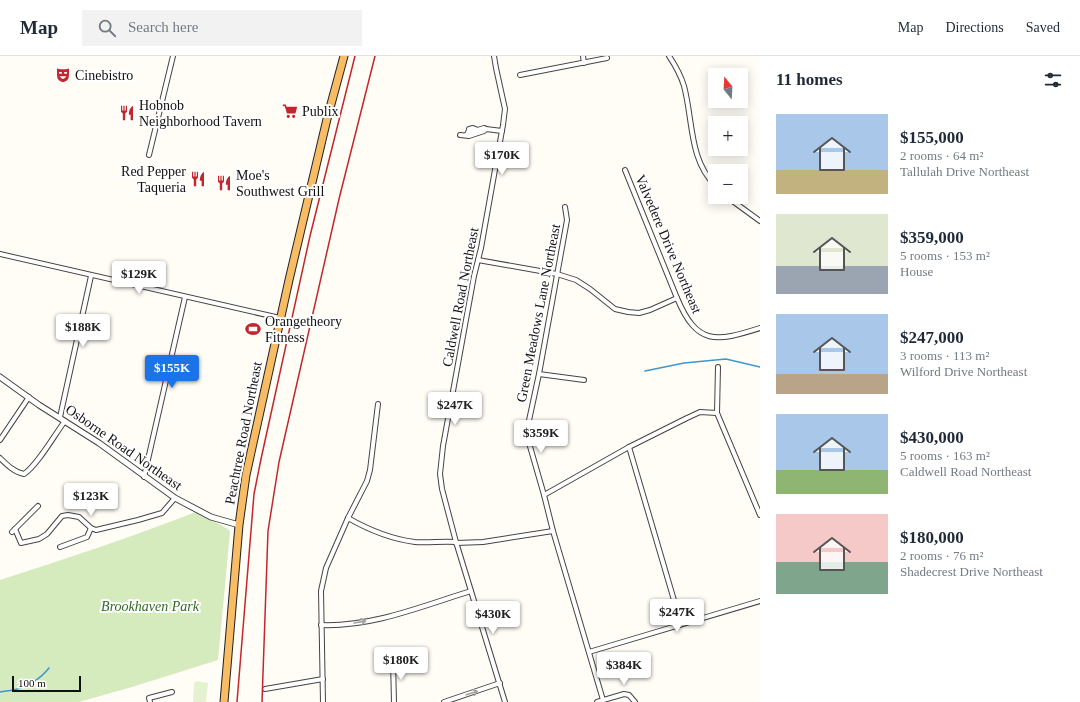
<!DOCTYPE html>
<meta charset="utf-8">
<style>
:root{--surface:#fff;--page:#f2f2f3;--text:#1f2937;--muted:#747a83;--line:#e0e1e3;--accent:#1a73e8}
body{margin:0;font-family:Georgia,serif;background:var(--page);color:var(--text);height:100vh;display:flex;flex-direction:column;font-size:15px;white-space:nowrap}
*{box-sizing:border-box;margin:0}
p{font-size:13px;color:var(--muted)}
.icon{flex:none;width:22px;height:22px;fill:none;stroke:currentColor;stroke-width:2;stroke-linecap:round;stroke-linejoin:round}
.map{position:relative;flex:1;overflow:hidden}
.side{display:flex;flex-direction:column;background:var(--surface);width:320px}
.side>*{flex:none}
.needle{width:26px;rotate:342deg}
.controls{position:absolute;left:708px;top:12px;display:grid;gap:8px}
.controls a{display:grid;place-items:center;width:40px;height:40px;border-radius:0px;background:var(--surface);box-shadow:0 2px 10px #0003;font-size:20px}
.scale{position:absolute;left:12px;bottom:10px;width:69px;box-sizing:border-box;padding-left:4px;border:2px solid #111;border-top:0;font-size:11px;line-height:14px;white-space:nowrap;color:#111;-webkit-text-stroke:3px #fff;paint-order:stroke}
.price{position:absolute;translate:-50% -34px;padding:0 9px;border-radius:4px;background:#fff;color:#222;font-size:13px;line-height:26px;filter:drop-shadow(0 1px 2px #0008)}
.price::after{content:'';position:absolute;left:50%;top:24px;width:12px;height:9px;margin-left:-6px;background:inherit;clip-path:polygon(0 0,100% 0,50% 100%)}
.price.current{background:var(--accent);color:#fff}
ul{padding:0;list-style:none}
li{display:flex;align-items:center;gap:12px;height:100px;padding:0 16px}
li span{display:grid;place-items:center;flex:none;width:112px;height:80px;border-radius:0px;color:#555}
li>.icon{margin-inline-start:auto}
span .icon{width:48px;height:48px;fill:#fffc;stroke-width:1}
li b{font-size:17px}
h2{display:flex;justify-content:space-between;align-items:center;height:48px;padding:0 16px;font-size:17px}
header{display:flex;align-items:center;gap:24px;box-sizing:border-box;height:56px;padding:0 20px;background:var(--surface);border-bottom:1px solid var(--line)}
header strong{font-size:19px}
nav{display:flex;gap:22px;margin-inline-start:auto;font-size:14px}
.search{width:280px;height:36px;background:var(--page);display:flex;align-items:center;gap:10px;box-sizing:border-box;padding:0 14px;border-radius:0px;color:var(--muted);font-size:15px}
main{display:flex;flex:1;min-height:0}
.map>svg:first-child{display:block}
</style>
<header>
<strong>Map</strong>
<div class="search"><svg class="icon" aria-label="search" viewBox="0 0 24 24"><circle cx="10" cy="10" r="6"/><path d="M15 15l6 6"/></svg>Search here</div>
<nav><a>Map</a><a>Directions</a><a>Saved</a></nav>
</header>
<main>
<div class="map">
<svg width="760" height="646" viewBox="0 0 760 646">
<rect width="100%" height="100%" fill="#fffdf5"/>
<path fill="#d5ebbd" d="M 196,456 L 228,473 L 230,476 L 218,604 L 132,631 L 79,646 L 0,646 L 0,524 C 66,503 131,481 196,456 Z"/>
<path fill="#e6f2cf" d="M 197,625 L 208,627 L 206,646 L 193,646 L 194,627 Z"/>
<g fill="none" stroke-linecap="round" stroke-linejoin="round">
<g stroke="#3f96cf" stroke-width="1.5">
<path d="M 645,315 L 684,307 L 726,303 L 760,311"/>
<path d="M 0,636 C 4,635 9,635 13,634 C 28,631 40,623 49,612"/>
</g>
<g stroke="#444" stroke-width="6">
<g id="minor">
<path d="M 494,0 L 496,12 L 505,53 L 503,69 L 481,192 L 474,220 L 443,390 L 440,418 L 442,433 L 456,486 L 505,646"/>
<path d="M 583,0 L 584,7"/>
<path d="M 669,0 C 675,9 681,20 684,30 C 693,63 689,104 715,129"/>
<path d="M 520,19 L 607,2"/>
<path d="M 468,77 L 469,73 L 473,72 L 478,74"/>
<path d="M 460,79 L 469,80 L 484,75 L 486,73"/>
<path d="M 466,79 L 468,77 L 484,72 L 486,73 L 502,75"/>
<path d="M 149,99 L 173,0"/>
<path d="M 625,114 L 677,242 C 697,290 716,286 760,272"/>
<path d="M 727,141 L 760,165"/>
<path d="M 565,151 L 567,164 L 539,318 L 528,369 L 529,387 L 544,439 L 553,475 L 603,644"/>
<path d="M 0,198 L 280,262"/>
<path d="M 478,204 L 557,218 L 576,224 L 590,233 L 615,253 L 628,256 L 639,257 L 650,254 L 677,242"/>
<path d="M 718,311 L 717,357 L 760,459"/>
<path d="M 539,318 L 584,324"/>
<path d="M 60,361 L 91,220"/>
<path d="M 0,384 L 29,341"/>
<path d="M 629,391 L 681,568"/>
<path d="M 0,402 C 7,409 14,416 24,418 C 37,410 55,378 65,365"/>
<path d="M 144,421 L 185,241"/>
<path d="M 544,439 L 629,391 L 687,362 L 700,356 L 717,357"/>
<path d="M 348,462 C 369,474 391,483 415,486 C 428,487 443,485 456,486"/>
<path d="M 15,473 L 21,487 L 39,483 L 47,478 L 62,460 L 68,459 L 79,461 L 91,472 L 96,474 L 138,464 L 162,457 L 175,442"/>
<path d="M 12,476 L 38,450"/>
<path d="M 456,487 L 483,486 L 553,475"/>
<path d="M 60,491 L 87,481 L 91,472"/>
<path d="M 321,569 C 373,571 422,550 471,535"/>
<path d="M 589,596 L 760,545"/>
<path d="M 393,605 L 394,646"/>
<path d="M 265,633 L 323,623"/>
<path d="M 150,646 L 149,642 L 172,636"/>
<path d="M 323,646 L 321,535 L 326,512 L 348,462 L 367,425 L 370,414 L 378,348"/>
<path d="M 444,646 L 500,627"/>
<path d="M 597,646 L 624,638 L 629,639 L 635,646"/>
</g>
</g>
<g stroke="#444" stroke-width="7">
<path id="tertiary" d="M 0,321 L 39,349 L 99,387 L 175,442 L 211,461 L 239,469"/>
</g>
<g stroke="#222" stroke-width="9">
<path id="trunk" d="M 224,646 L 239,469 L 246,419 L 289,224 L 327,63 L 344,0"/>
</g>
<use href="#minor" stroke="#fff" stroke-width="4"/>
<use href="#tertiary" stroke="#fff" stroke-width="5"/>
<use href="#trunk" stroke="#f7bc64" stroke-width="7"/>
<g stroke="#c4262e" stroke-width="1.5">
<path d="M 237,646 L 254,438 L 261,403 L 310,180 L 355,0"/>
<path d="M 262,646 L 268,475 L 279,406 L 339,143 L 375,0"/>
</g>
</g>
<defs><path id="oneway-shaft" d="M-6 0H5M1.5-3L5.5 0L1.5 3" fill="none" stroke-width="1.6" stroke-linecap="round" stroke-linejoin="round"/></defs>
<g stroke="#a0a0a0">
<use href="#oneway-shaft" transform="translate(360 566) rotate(-10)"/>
<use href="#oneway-shaft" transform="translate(472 637) rotate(-18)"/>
</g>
<defs>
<g id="theatre-bare" transform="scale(1.2)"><path d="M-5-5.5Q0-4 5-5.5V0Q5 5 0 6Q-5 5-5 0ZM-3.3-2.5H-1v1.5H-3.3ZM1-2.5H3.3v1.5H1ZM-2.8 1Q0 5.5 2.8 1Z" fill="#c4262e" stroke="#fff" stroke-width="2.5" paint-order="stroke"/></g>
<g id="supermarket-bare" transform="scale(1.2)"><path d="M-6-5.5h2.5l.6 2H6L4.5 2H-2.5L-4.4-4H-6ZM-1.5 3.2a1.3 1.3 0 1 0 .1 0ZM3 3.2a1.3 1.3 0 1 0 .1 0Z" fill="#c4262e" stroke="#fff" stroke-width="2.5" paint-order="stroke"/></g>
<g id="restaurant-bare" transform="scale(1.2)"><path d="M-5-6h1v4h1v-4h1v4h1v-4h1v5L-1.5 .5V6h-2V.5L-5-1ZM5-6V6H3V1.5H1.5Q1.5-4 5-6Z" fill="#c4262e" stroke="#fff" stroke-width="2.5" paint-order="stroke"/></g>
<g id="stadium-bare" transform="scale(1.2)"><path d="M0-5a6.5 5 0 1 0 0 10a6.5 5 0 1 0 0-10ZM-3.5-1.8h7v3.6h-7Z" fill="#c4262e" stroke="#fff" stroke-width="2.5" paint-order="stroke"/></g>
</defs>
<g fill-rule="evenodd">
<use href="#theatre-bare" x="63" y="19"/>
<use href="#supermarket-bare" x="290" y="55"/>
<use href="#restaurant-bare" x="127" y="57"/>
<use href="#restaurant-bare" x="198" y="123"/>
<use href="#restaurant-bare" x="224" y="127"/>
<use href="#stadium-bare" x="253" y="273"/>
</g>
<g text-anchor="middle" stroke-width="4" stroke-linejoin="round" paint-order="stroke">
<g font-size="14" fill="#111" stroke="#fff" text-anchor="start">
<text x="75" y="24">Cinebistro</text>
<text x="139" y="54">Hobnob<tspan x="139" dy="16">Neighborhood Tavern</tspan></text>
<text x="302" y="60">Publix</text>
<text x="186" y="120" text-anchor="end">Red Pepper<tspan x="186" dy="16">Taqueria</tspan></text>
<text x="236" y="124">Moe's<tspan x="236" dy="16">Southwest Grill</tspan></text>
<text x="265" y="270">Orangetheory<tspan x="265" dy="16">Fitness</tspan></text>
</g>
<g font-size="14" fill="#111" stroke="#fff">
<text transform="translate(669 188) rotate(67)" y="5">Valvedere Drive Northeast</text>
<text transform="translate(460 241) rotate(-79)" y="5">Caldwell Road Northeast</text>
<text transform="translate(538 257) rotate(-79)" y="5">Green Meadows Lane Northeast</text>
<text transform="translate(243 377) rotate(-79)" y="5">Peachtree Road Northeast</text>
<text transform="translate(124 391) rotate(35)" y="5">Osborne Road Northeast</text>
</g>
<g font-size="14" font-style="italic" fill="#2f6b1f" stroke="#fff">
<text x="150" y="555">Brookhaven Park</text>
</g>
</g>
</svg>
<div class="controls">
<a><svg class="needle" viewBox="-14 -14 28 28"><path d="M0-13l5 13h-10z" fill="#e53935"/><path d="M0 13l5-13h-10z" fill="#747a83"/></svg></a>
<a>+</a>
<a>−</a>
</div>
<div class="scale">100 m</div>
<b class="price" style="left:502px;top:120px">$170K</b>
<b class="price" style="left:139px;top:239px">$129K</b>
<b class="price" style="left:83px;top:292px">$188K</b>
<b class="price current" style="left:172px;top:333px">$155K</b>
<b class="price" style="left:455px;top:370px">$247K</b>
<b class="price" style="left:541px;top:398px">$359K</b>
<b class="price" style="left:91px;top:461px">$123K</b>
<b class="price" style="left:677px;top:577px">$247K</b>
<b class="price" style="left:493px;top:579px">$430K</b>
<b class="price" style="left:401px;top:625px">$180K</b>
<b class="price" style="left:624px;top:630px">$384K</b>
</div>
<section class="side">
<h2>11 homes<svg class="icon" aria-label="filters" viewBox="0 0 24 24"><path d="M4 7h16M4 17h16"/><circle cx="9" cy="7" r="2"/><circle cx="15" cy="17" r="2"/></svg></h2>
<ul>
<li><span style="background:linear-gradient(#a9c7e8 70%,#c2b280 0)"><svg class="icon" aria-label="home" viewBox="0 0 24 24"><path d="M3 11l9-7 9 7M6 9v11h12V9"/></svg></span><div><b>$155,000</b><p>2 rooms · 64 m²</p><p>Tallulah Drive Northeast</p></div></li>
<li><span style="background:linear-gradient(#dfe7d0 65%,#9aa5b1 0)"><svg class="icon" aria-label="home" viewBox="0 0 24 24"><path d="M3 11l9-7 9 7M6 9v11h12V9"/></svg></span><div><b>$359,000</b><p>5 rooms · 153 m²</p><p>House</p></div></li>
<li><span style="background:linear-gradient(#a9c7e8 75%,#b9a48a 0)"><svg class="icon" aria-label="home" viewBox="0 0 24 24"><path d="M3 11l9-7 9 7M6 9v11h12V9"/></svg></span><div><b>$247,000</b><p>3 rooms · 113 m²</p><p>Wilford Drive Northeast</p></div></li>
<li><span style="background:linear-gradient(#a9c7e8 70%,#8fb573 0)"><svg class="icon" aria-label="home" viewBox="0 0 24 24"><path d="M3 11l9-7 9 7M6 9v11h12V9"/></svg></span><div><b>$430,000</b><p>5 rooms · 163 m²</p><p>Caldwell Road Northeast</p></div></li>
<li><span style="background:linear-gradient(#f6c9c9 60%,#7fa58c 0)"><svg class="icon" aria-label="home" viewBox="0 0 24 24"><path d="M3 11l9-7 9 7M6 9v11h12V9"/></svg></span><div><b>$180,000</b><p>2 rooms · 76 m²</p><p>Shadecrest Drive Northeast</p></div></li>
</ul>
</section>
</main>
